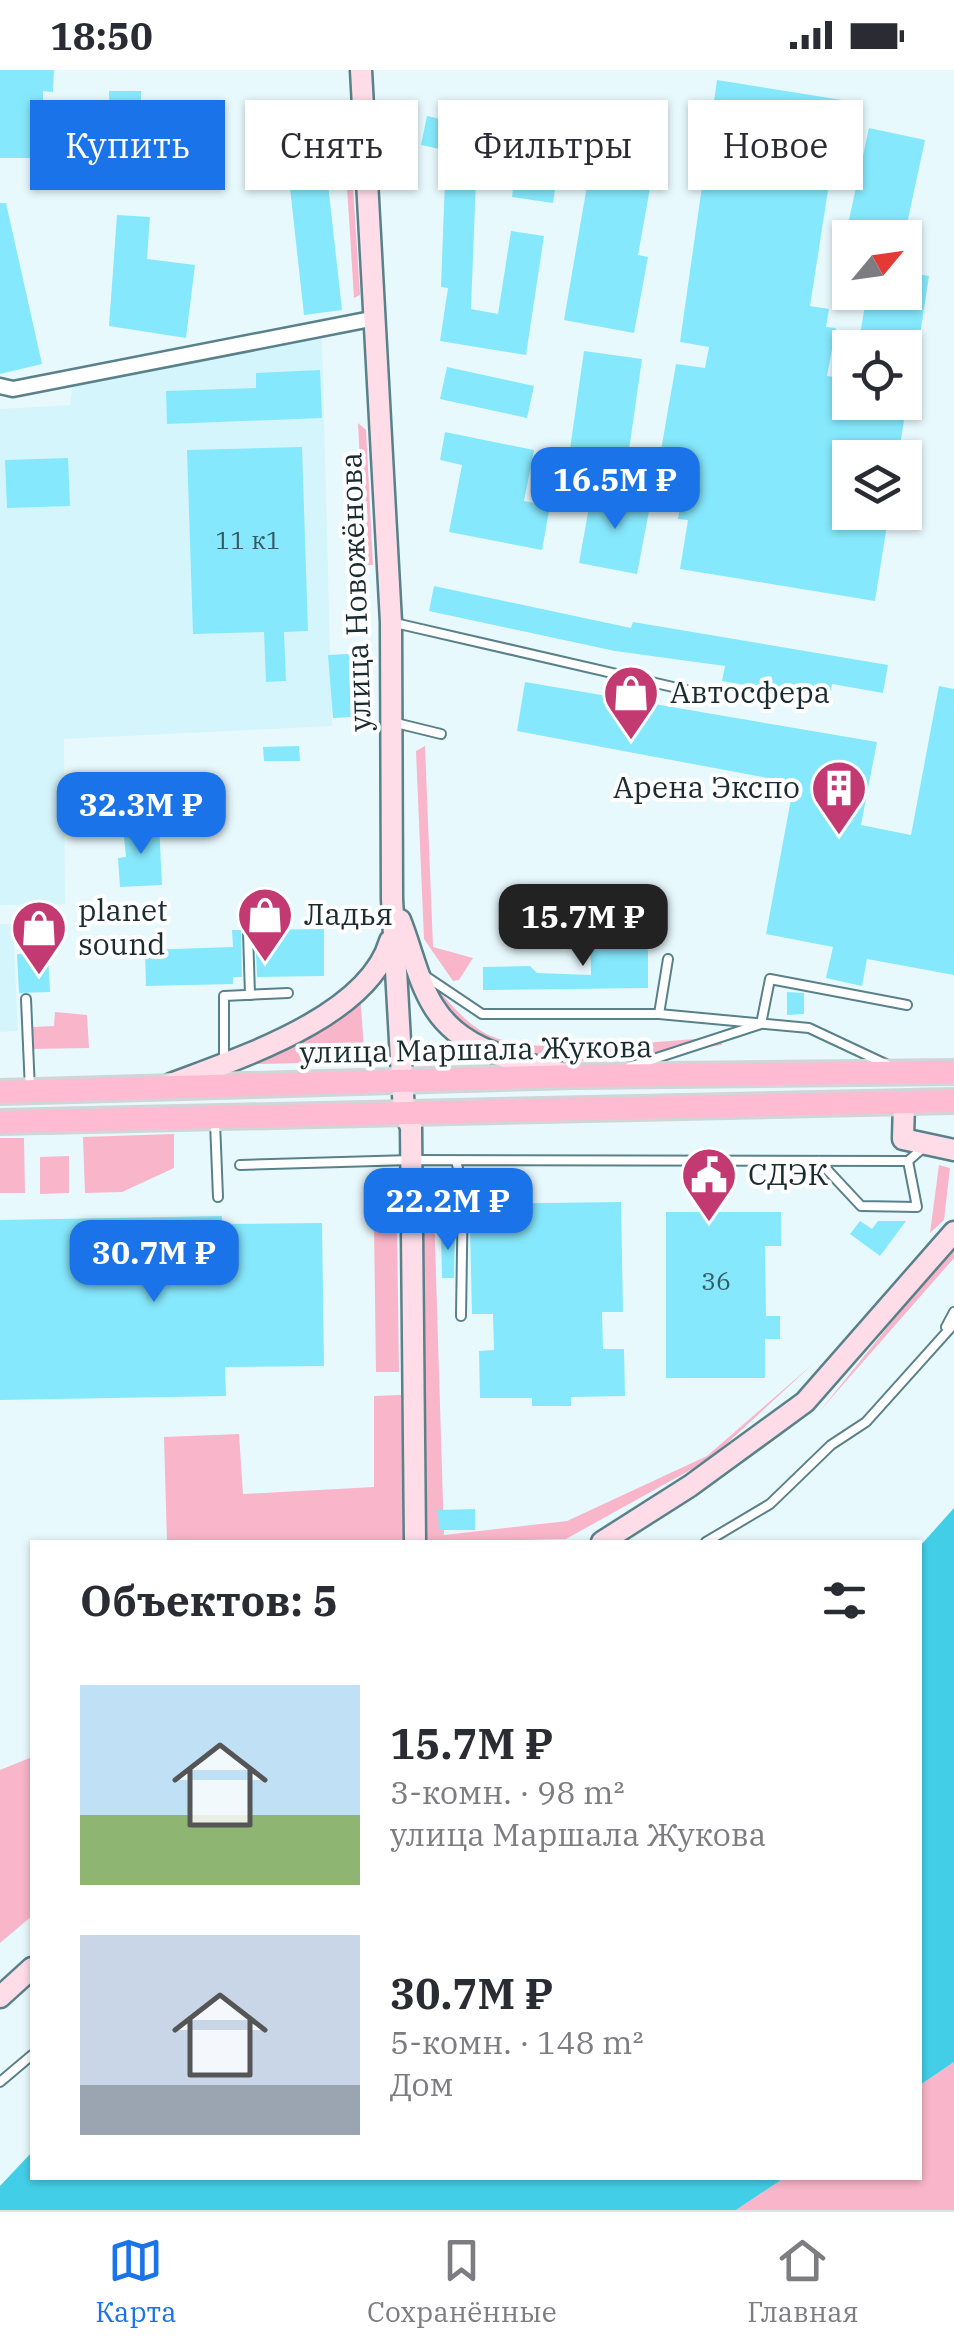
<!DOCTYPE html>
<html lang="ru">
<meta charset="utf-8">
<style>
:root{--surface:#fff;--page:#f7f7f7;--text:#2b2b33;--muted:#7c7c81;--line:#e1e1e2;--accent:#1a73e8}
body{margin:0;font-family:"IBM Plex Serif",serif;background:var(--page);color:var(--text);height:100vh;display:flex;flex-direction:column;font-size:38px;white-space:nowrap}
*{box-sizing:border-box;margin:0}
p{font-size:32px;color:var(--muted)}
.icon{flex:none;width:55px;height:55px;fill:none;stroke:currentColor;stroke-width:2;stroke-linecap:round;stroke-linejoin:round}
.map{position:relative;flex:1;overflow:hidden}
.drawer{position:absolute;left:30px;top:1470px;width:892px;height:640px;display:flex;flex-direction:column;background:var(--surface);border-radius:0px;box-shadow:0 2px 8px #0004}
.drawer>*{flex:none}
.banner{position:absolute;left:30px;top:30px;width:895px;height:90px;display:flex;gap:20px}
.needle{width:65px;rotate:61deg}
.controls{position:absolute;left:832px;top:150px;display:grid;gap:20px}
.controls a{display:grid;place-items:center;width:90px;height:90px;border-radius:0px;background:var(--surface);box-shadow:0 2px 8px #0004;font-size:50px}
.price{position:absolute;translate:-50% -85px;padding:0 22px;border-radius:20px;background:var(--accent);color:#fff;font-size:32px;line-height:65px;filter:drop-shadow(0 2px 5px #0008)}
.price::after{content:'';position:absolute;left:50%;top:60px;width:30px;height:22px;margin-left:-15px;background:inherit;clip-path:polygon(0 0,100% 0,50% 100%)}
.price.selected{background:#222;color:#fff}
ul{padding:0;list-style:none}
li{display:flex;align-items:center;gap:30px;height:250px;padding:0 50px}
li span{display:grid;place-items:center;flex:none;width:280px;height:200px;border-radius:0px;color:#555}
li>.icon{margin-inline-start:auto}
span .icon{width:120px;height:120px;fill:#fffc;stroke-width:1}
li b{font-size:42px}
h2{display:flex;justify-content:space-between;align-items:center;height:120px;padding:0 50px;font-size:42px}
.tag{padding:0 35px;border-radius:0px;background:var(--surface);box-shadow:0 2px 8px #0004;font-size:35px;line-height:90px}
.tag.selected{background:var(--accent);color:#fff}
.status{display:flex;justify-content:space-between;align-items:center;height:70px;padding:0 50px;background:var(--surface);direction:ltr}
.status svg{height:28px;fill:currentColor}
.tab-bar{display:flex;justify-content:space-around;align-items:center;height:140px;border-top:2px solid var(--line);background:var(--surface);font-size:28px;color:var(--muted)}
.tab-bar a{display:grid;justify-items:center;gap:5px}
.tab-bar .selected{color:var(--accent)}
.map>svg:first-child{display:block}
</style>
<div class="status"><b>18:50</b><svg viewBox="0 0 49 12"><path d="M0 12V9h3v3zM5 12V6h3v6zM10 12V3h3v9zM15 12V0h3v12zM26 1h20v11H26zM47 4h2v5h-2z"/></svg></div>
<div class="map">
<svg width="954" height="2140" viewBox="0 0 954 2140">
<rect width="100%" height="100%" fill="#e8f9fd"/>
<g fill="#d5f5fc">
<path d="M 322,268 L 332,656 L 64,669 L 65,834 L 0,835 L 0,339 L 70,335 L 73,311 Z"/>
<path d="M 0,854 L 13,854 L 18,961 L 0,962 Z"/>
</g>
<g fill="#f9b5c9">
<path d="M 343,53 L 349,55 L 360,225 L 354,228 Z"/>
<path d="M 358,353 L 366,360 L 373,495 L 365,495 Z"/>
<path d="M 425,676 L 433,877 L 473,888 L 459,910 L 453,911 L 424,869 L 416,681 Z"/>
<path d="M 439,921 C 454,938 470,957 491,966 C 545,988 661,969 721,968 L 722,975 C 650,984 510,1016 455,954 C 446,944 440,932 433,922 Z"/>
<path d="M 360,924 L 365,992 L 256,994 L 328,951 Z"/>
<path d="M 55,942 L 87,945 L 89,978 L 30,979 L 32,957 L 54,956 Z"/>
<path d="M 174,1064 L 174,1098 L 122,1122 L 85,1123 L 83,1067 Z"/>
<path d="M 0,1068 L 24,1068 L 25,1123 L 0,1123 Z"/>
<path d="M 69,1086 L 69,1123 L 40,1124 L 40,1087 Z"/>
<path d="M 939,1095 L 950,1098 L 944,1150 L 930,1163 Z"/>
<path d="M 433,1107 L 444,1465 L 567,1451 L 707,1386 L 814,1293 L 710,1389 L 566,1469 L 422,1472 L 417,1108 Z"/>
<path d="M 397,1154 L 399,1302 L 376,1302 L 374,1155 Z"/>
<path d="M 954,1175 L 954,1188 L 819,1342 Z"/>
<path d="M 401,1325 L 405,1472 L 167,1472 L 164,1367 L 239,1364 L 243,1424 L 374,1417 L 374,1326 Z"/>
<path d="M 32,1687 L 32,1846 L 0,1873 L 0,1700 Z"/>
<path d="M 954,1992 L 954,2140 L 736,2140 L 784,2108 L 920,2108 L 920,2015 Z"/>
</g>
<g fill="#43cee7">
<path d="M 954,1438 L 954,1992 L 920,2015 L 920,1476 Z"/>
<path d="M 32,2082 L 32,2108 L 784,2108 L 736,2140 L 0,2140 L 0,2116 Z"/>
</g>
<g fill="#86e8fc">
<path d="M 0,0 L 54,0 L 53,22 L 43,21 L 43,88 L 0,88 Z"/>
<path d="M 717,10 L 842,30 L 810,236 L 829,239 L 826,257 L 836,258 L 827,306 L 850,309 L 850,332 L 907,332 L 898,388 L 850,388 L 850,442 L 889,442 L 875,531 L 680,499 L 688,450 L 678,449 L 684,413 L 656,409 L 676,294 L 705,298 L 709,277 L 680,272 Z"/>
<path d="M 109,21 L 141,21 L 142,118 L 111,118 Z"/>
<path d="M 427,46 L 521,67 L 523,50 L 564,56 L 557,104 L 421,75 Z"/>
<path d="M 597,57 L 659,68 L 638,185 L 648,187 L 634,263 L 564,250 Z"/>
<path d="M 869,58 L 925,70 L 904,168 L 845,168 Z"/>
<path d="M 326,96 L 342,240 L 304,245 L 288,100 Z"/>
<path d="M 445,109 L 476,110 L 471,239 L 498,244 L 511,161 L 544,166 L 526,285 L 440,271 L 448,218 L 441,217 Z"/>
<path d="M 514,112 L 556,113 L 553,133 L 512,127 Z"/>
<path d="M 0,133 L 6,133 L 42,294 L 0,304 Z"/>
<path d="M 117,145 L 150,147 L 147,189 L 195,195 L 186,268 L 109,256 Z"/>
<path d="M 905,202 L 929,206 L 913,311 L 905,310 L 905,278 L 858,278 L 867,222 L 905,222 Z"/>
<path d="M 584,281 L 642,289 L 627,394 L 569,386 Z"/>
<path d="M 447,297 L 534,316 L 527,348 L 440,329 Z"/>
<path d="M 320,300 L 322,348 L 167,354 L 166,321 L 256,318 L 256,303 Z"/>
<path d="M 445,362 L 534,380 L 524,431 L 550,436 L 542,480 L 449,462 L 462,395 L 440,390 Z"/>
<path d="M 302,377 L 308,561 L 284,562 L 286,611 L 266,612 L 264,562 L 193,564 L 187,380 Z"/>
<path d="M 68,388 L 70,436 L 7,438 L 5,390 Z"/>
<path d="M 592,420 L 651,431 L 637,504 L 579,493 Z"/>
<path d="M 434,516 L 631,558 L 633,552 L 888,595 L 883,623 L 832,614 L 830,630 L 722,611 L 725,596 L 615,581 L 429,541 Z"/>
<path d="M 366,583 L 370,646 L 333,648 L 328,585 Z"/>
<path d="M 525,612 L 877,672 L 861,755 L 911,765 L 939,616 L 954,619 L 954,905 L 867,889 L 862,916 L 826,908 L 833,877 L 766,864 L 794,713 L 517,661 Z"/>
<path d="M 299,676 L 300,691 L 264,691 L 263,677 Z"/>
<path d="M 94,733 L 109,733 L 109,758 L 94,759 Z"/>
<path d="M 159,754 L 162,815 L 120,817 L 118,788 L 126,787 L 123,757 Z"/>
<path d="M 324,859 L 324,906 L 257,907 L 255,860 Z"/>
<path d="M 232,860 L 241,860 L 242,907 L 233,907 L 233,914 L 146,916 L 145,880 L 233,877 Z"/>
<path d="M 590,862 L 627,862 L 648,880 L 648,918 L 483,920 L 483,897 L 530,896 L 537,903 L 591,905 Z"/>
<path d="M 48,883 L 50,922 L 19,923 L 17,884 Z"/>
<path d="M 787,922 L 804,923 L 804,944 L 787,945 Z"/>
<path d="M 621,1132 L 623,1242 L 602,1242 L 603,1279 L 624,1279 L 625,1326 L 571,1327 L 571,1336 L 532,1336 L 532,1328 L 480,1328 L 479,1281 L 494,1280 L 493,1244 L 472,1244 L 470,1159 L 474,1159 L 474,1134 Z"/>
<path d="M 666,1142 L 781,1142 L 781,1176 L 765,1176 L 766,1246 L 780,1246 L 780,1269 L 765,1269 L 765,1308 L 666,1308 Z"/>
<path d="M 222,1146 L 222,1154 L 322,1153 L 324,1296 L 225,1297 L 226,1326 L 0,1330 L 0,1150 Z"/>
<path d="M 860,1151 L 872,1159 L 878,1151 L 906,1151 L 880,1186 L 850,1164 Z"/>
<path d="M 455,1159 L 454,1208 L 442,1208 L 441,1160 Z"/>
<path d="M 475,1439 L 475,1460 L 439,1460 L 438,1440 Z"/>
</g>
<g fill="none" stroke-linecap="round" stroke-linejoin="round">
<g stroke="#59818a" stroke-width="12">
<g id="lane">
<path d="M 395,553 L 699,623"/>
<path d="M 392,652 L 441,664"/>
<path d="M 248,862 L 250,925"/>
<path d="M 421,903 L 482,944 L 659,944 L 809,958 L 890,996"/>
<path d="M 26,929 L 30,1020"/>
<path d="M 659,944 L 668,889"/>
<path d="M 224,992 L 224,926 L 288,923"/>
<path d="M 629,997 L 761,954 L 770,909 L 907,935"/>
<path d="M 215,1052 L 218,1127"/>
<path d="M 456,1091 L 463,1117 L 461,1246"/>
<path d="M 819,1091 L 861,1136 L 917,1137 L 908,1091"/>
<path d="M 240,1095 L 411,1090 L 908,1091 L 923,1078"/>
<path d="M 946,1257 L 954,1242"/>
<path d="M 706,1472 L 770,1434 L 831,1375 L 866,1352 L 954,1254"/>
<path d="M 0,2012 L 32,1985"/>
</g>
</g>
<g stroke="#59818a" stroke-width="19">
<path id="street" d="M 0,316 L 13,319 L 376,248"/>
</g>
<g stroke="#59818a" stroke-width="25">
<g id="secondary">
<path d="M 361,0 L 391,552 L 392,829 L 404,1042 L 411,1057 L 415,1472"/>
<path d="M 400,850 C 411,877 418,912 434,937 C 461,981 515,990 561,1003"/>
<path d="M 171,1014 C 239,988 368,947 390,871"/>
<path d="M 904,1032 L 903,1069 L 954,1080"/>
<path d="M 602,1472 L 690,1416 L 805,1332 L 954,1162"/>
<path d="M 0,1927 L 32,1898"/>
</g>
</g>
<g stroke="#d1d5d6" stroke-width="28">
<g id="primary">
<path d="M 0,1022 L 575,1006 L 954,1002"/>
<path d="M 0,1052 L 954,1031"/>
</g>
</g>
<use href="#lane" stroke="#fff" stroke-width="8"/>
<use href="#street" stroke="#fff" stroke-width="14"/>
<use href="#secondary" stroke="#ffdde8" stroke-width="20"/>
<use href="#primary" stroke="#ffbbd1" stroke-width="22"/>
</g>
<defs>
<g id="shop-pin" transform="scale(2.875)"><path d="M0 17L-7.5 6A9.5 9.5 0 1 1 7.5 6Z" fill="#c33971" stroke="#fff"/><path d="M-5-2.5h2.3a2.7 3.5 0 0 1 5.4 0H5L5.5 6h-11ZM-1.5-2.5h3a1.5 2.3 0 0 0-3 0Z" fill="#fff"/></g>
<g id="building-pin" transform="scale(2.875)"><path d="M0 17L-7.5 6A9.5 9.5 0 1 1 7.5 6Z" fill="#c33971" stroke="#fff"/><path d="M-4-6H4V6H1V3H-1V6H-4ZM-2.5-4.3h1.7v1.8h-1.7ZM.8-4.3h1.7v1.8H.8ZM-2.5-1h1.7V.8h-1.7ZM.8-1h1.7V.8H.8Z" fill="#fff"/></g>
<g id="civic-pin" transform="scale(2.875)"><path d="M0 17L-7.5 6A9.5 9.5 0 1 1 7.5 6Z" fill="#c33971" stroke="#fff"/><path d="M-.6-6.5H3V-4.5H.6V-3L4-1V1h2V6H-6V1h2V-1L-.6-3ZM-1.2 2.5V6h2.4V2.5Z" fill="#fff"/></g>
</defs>
<g fill-rule="evenodd">
<use href="#shop-pin" x="631" y="623"/>
<use href="#building-pin" x="839" y="718"/>
<use href="#shop-pin" x="265" y="845"/>
<use href="#shop-pin" x="39" y="858"/>
<use href="#civic-pin" x="709" y="1105"/>
</g>
<g text-anchor="middle" stroke-width="8" stroke-linejoin="round" paint-order="stroke">
<g font-size="25" fill="#365b63">
<text x="248" y="479">11 к1</text>
<text x="716" y="1220">36</text>
</g>
<g font-size="30" fill="#1b2c30" stroke="#fff">
<text transform="translate(356 522) rotate(-92)" y="10">улица Новожёнова</text>
<text transform="translate(476 980) rotate(-1)" y="10">улица Маршала Жукова</text>
</g>
<g font-size="30" fill="#1b2c30" stroke="#fff" text-anchor="start">
<text x="670" y="633">Автосфера</text>
<text x="800" y="728" text-anchor="end">Арена Экспо</text>
<text x="78" y="851">planet<tspan x="78" dy="34">sound</tspan></text>
<text x="304" y="855">Ладья</text>
<text x="748" y="1115">СДЭК</text>
</g>
</g>
</svg>
<div class="controls">
<a><svg class="needle" viewBox="-14 -14 28 28"><path d="M0-13l5 13h-10z" fill="#e53935"/><path d="M0 13l5-13h-10z" fill="#7c7c81"/></svg></a>
<a><svg class="icon" aria-label="locate" viewBox="0 0 24 24"><circle cx="12" cy="12" r="6"/><path d="M12 2v4M12 18v4M2 12h4M18 12h4"/></svg></a>
<a><svg class="icon" aria-label="layers" viewBox="0 0 24 24"><path d="M12 4l9 5-9 5-9-5zM3 14l9 5 9-5"/></svg></a>
</div>
<b class="price" style="left:615px;top:462px">16.5M ₽</b>
<b class="price" style="left:141px;top:787px">32.3M ₽</b>
<b class="price selected" style="left:583px;top:899px">15.7M ₽</b>
<b class="price" style="left:448px;top:1183px">22.2M ₽</b>
<b class="price" style="left:154px;top:1235px">30.7M ₽</b>
<div class="banner">
<a class="tag selected">Купить</a>
<a class="tag">Снять</a>
<a class="tag">Фильтры</a>
<a class="tag">Новое</a>
</div>
<section class="drawer">
<h2>Объектов: 5<svg class="icon" aria-label="filters" viewBox="0 0 24 24"><path d="M4 7h16M4 17h16"/><circle cx="9" cy="7" r="2"/><circle cx="15" cy="17" r="2"/></svg></h2>
<ul>
<li><span style="background:linear-gradient(#bfe0f5 65%,#8fb573 0)"><svg class="icon" aria-label="home" viewBox="0 0 24 24"><path d="M3 11l9-7 9 7M6 9v11h12V9"/></svg></span><div><b>15.7M ₽</b><p>3-комн. · 98 m²</p><p>улица Маршала Жукова</p></div></li>
<li><span style="background:linear-gradient(#c9d6e8 75%,#9aa5b1 0)"><svg class="icon" aria-label="home" viewBox="0 0 24 24"><path d="M3 11l9-7 9 7M6 9v11h12V9"/></svg></span><div><b>30.7M ₽</b><p>5-комн. · 148 m²</p><p>Дом</p></div></li>
</ul>
</section>
</div>
<nav class="tab-bar">
<a class="selected"><svg class="icon" aria-label="map" viewBox="0 0 24 24"><path d="M3 6l6-2 6 2 6-2v14l-6 2-6-2-6 2zM9 4v14M15 6v14"/></svg>Карта</a>
<a><svg class="icon" aria-label="saved" viewBox="0 0 24 24"><path d="M7 4h10v16l-5-4-5 4z"/></svg>Сохранённые</a>
<a><svg class="icon" aria-label="home" viewBox="0 0 24 24"><path d="M3 11l9-7 9 7M6 9v11h12V9"/></svg>Главная</a>
</nav>
